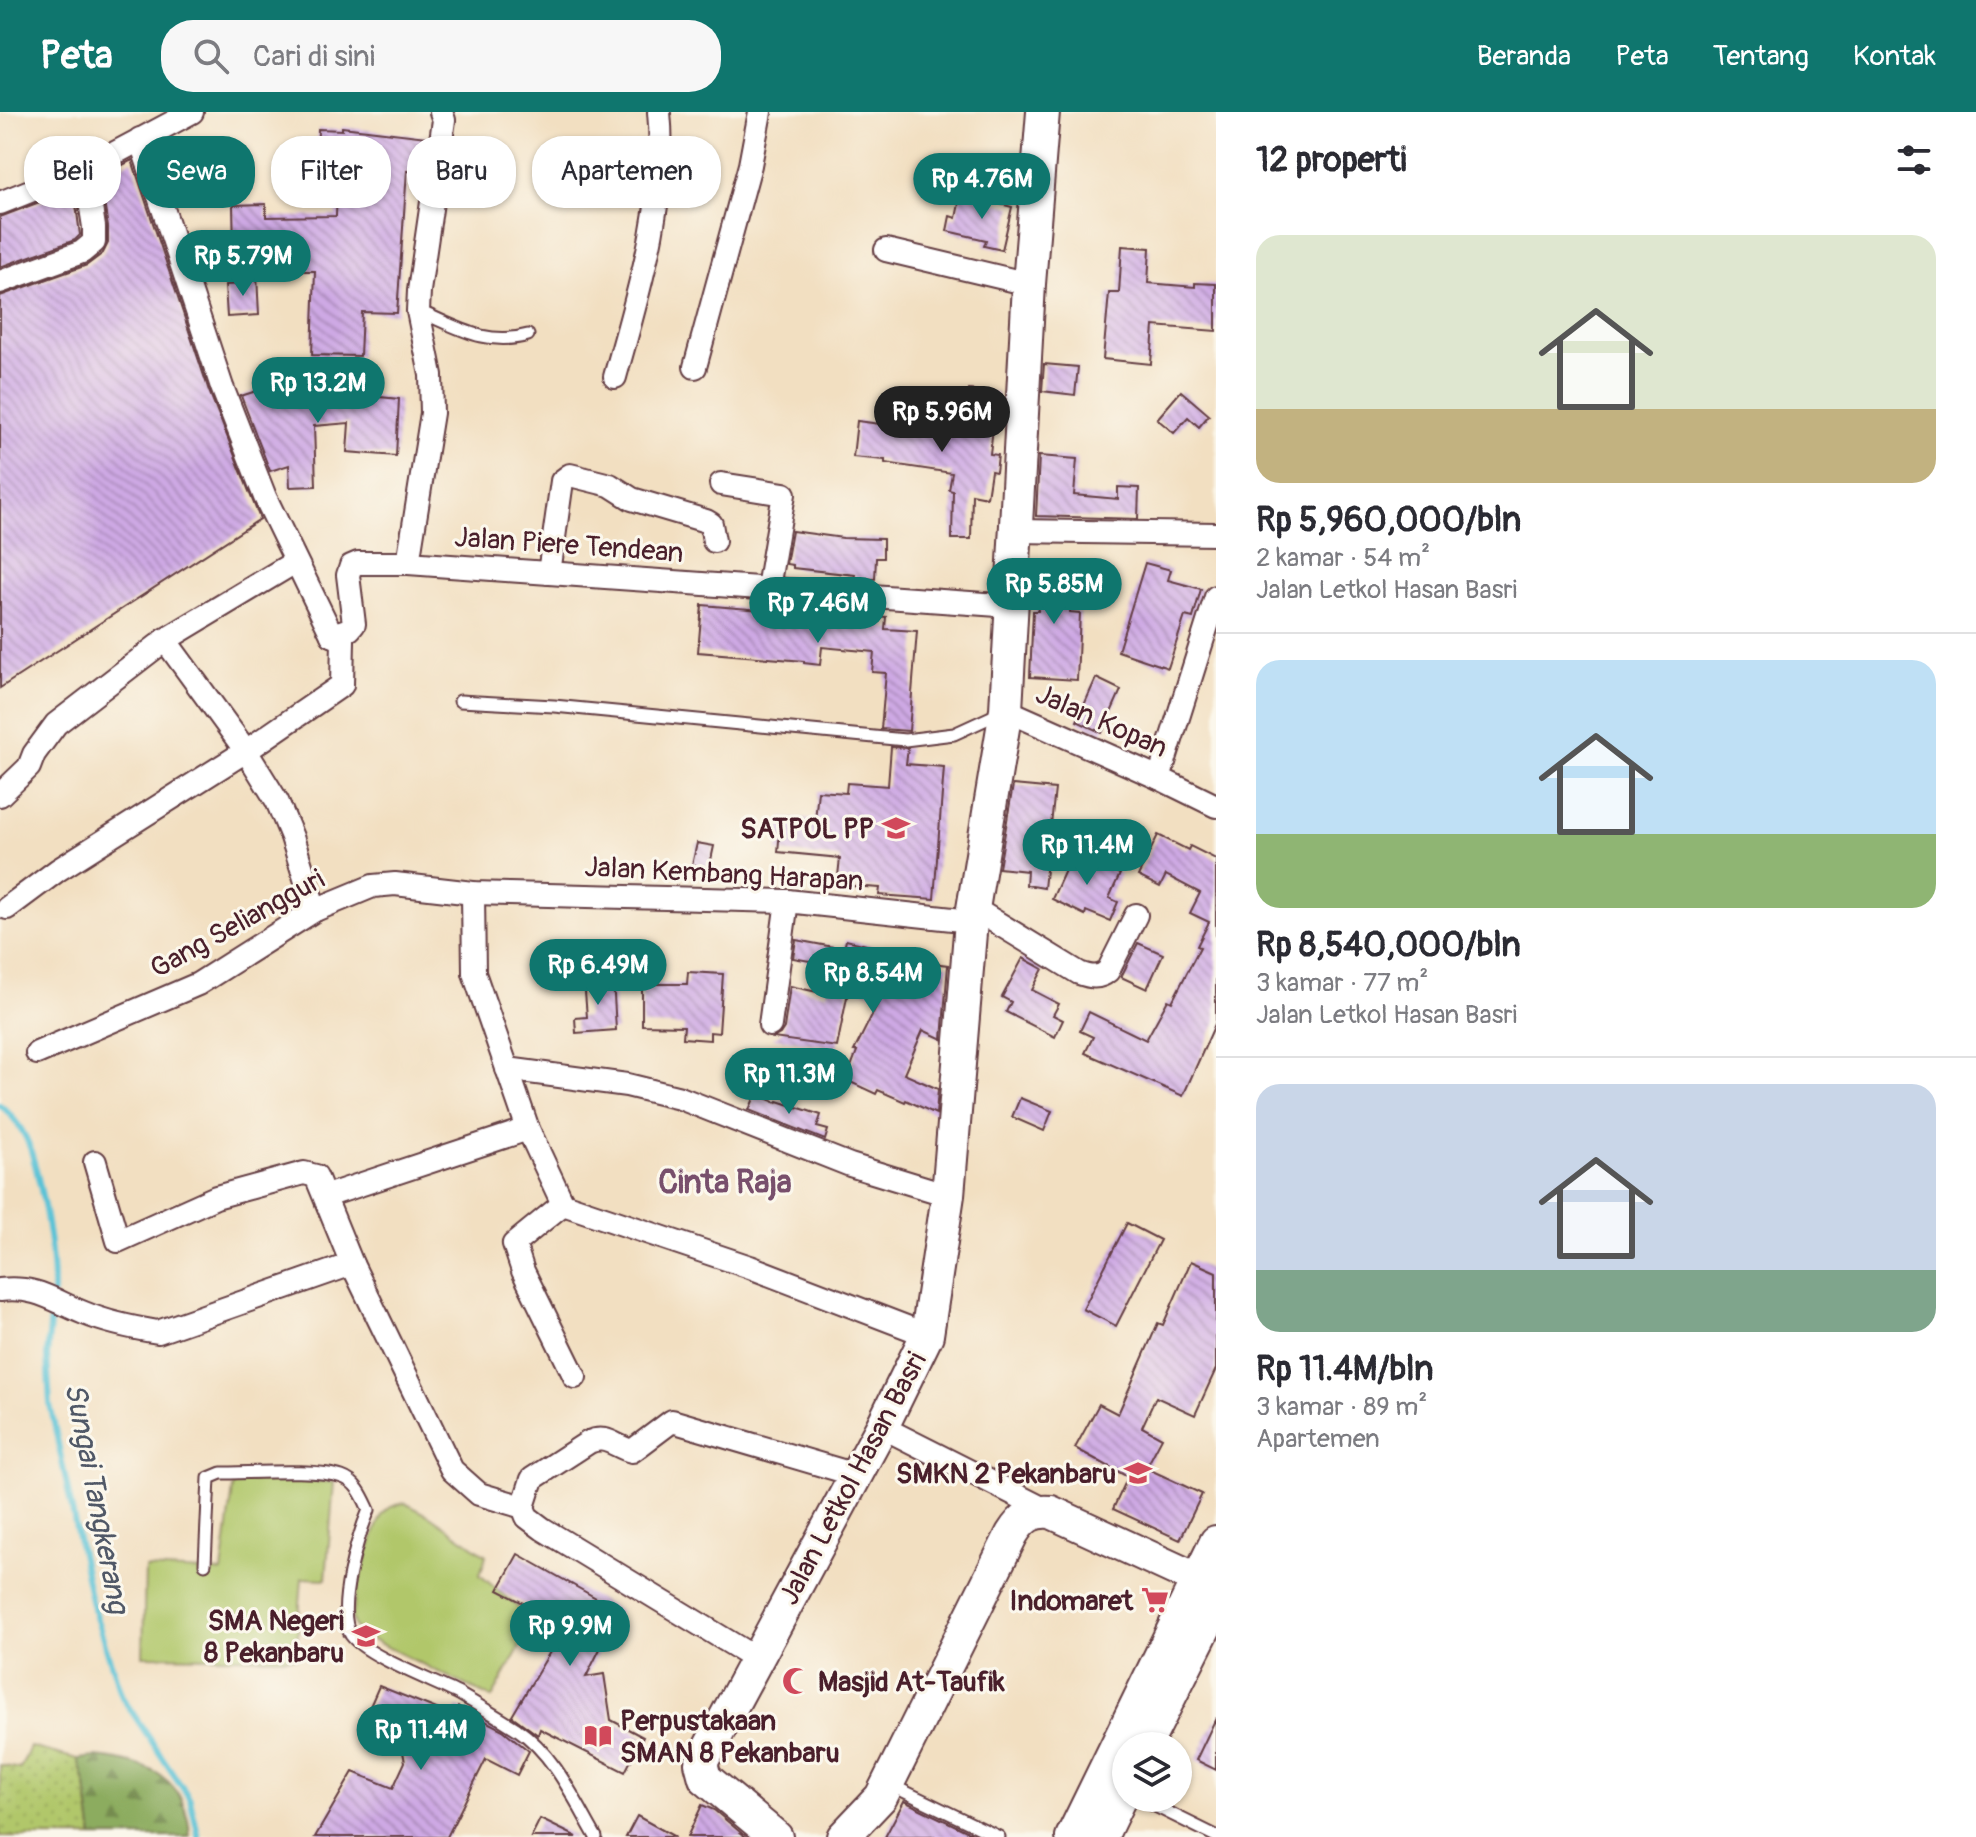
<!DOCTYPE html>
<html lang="id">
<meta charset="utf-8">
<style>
:root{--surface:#fff;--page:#f7f7f7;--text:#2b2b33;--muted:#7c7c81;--line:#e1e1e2;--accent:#0f766e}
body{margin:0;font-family:Pangolin,sans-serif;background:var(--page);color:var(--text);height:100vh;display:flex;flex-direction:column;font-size:30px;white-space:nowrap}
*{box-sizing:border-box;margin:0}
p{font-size:26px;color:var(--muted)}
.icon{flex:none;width:44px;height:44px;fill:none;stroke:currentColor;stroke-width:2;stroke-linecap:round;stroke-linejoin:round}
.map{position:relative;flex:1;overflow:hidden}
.panel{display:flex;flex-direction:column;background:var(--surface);width:760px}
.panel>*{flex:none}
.hud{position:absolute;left:24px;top:24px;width:760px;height:72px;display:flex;gap:16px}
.buttons{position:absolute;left:1112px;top:1620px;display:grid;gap:16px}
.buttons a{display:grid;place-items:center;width:80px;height:80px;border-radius:50%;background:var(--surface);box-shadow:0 2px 6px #0004;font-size:40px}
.price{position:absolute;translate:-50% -68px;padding:0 18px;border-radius:28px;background:var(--accent);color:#fff;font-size:26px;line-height:52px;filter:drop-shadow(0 2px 4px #0008)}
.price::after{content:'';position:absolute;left:50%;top:48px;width:24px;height:18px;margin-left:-12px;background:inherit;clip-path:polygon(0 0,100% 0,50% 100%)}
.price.active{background:#222;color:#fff}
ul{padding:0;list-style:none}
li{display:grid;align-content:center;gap:16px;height:424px;padding:0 40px}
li+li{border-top:2px solid var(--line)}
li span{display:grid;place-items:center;height:248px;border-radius:24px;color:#555}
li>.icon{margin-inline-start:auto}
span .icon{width:144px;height:144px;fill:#fffc;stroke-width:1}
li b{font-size:34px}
h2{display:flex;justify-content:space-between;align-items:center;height:96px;padding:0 40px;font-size:34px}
.chip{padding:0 28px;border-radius:32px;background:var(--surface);box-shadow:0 2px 6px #0004;font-size:28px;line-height:72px}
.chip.active{background:var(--accent);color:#fff}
header{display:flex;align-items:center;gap:48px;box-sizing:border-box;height:112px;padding:0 40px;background:var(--accent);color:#fff}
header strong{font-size:38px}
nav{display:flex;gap:44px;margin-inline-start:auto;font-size:28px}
.search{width:560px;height:72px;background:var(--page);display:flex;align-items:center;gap:20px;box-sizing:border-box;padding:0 28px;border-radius:32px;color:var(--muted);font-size:30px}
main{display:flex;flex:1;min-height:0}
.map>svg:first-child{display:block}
</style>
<header>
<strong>Peta</strong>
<div class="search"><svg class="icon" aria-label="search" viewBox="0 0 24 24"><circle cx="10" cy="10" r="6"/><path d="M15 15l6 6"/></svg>Cari di sini</div>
<nav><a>Beranda</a><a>Peta</a><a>Tentang</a><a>Kontak</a></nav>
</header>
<main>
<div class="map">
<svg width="1216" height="1725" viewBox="0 0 1216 1725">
<defs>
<pattern id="grass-dots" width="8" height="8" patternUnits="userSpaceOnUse" patternTransform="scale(2)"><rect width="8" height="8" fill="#b1c76b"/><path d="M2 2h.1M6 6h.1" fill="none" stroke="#9aaa5d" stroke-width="1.8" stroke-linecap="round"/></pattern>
<pattern id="forest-firs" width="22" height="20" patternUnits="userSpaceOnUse" patternTransform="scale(2)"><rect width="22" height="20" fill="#8cac5f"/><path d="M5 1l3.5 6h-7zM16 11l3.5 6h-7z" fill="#748b4f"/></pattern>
<pattern id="building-back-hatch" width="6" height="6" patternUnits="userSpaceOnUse" patternTransform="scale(2)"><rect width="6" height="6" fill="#cea9e4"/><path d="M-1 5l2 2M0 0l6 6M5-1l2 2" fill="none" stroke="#a989b9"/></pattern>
</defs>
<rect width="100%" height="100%" fill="#fbf7ec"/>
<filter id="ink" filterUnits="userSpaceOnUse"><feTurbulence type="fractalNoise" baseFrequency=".0125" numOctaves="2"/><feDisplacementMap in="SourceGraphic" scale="16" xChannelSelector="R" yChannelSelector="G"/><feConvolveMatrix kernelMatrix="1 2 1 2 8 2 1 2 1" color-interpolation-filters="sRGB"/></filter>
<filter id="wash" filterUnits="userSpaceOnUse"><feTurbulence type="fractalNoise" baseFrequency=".006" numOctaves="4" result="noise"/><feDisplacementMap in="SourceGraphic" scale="32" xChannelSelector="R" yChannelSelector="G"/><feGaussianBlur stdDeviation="1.8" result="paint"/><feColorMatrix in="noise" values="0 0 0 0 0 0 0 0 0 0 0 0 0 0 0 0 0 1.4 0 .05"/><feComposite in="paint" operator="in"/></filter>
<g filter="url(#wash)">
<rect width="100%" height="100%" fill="#f2dfc1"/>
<path fill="url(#grass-dots)" stroke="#7e734b" stroke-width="2" d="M 30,1635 L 78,1647 L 86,1673 L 93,1725 L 0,1725 L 0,1653 L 20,1657 Z"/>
<path fill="url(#forest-firs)" stroke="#6b6645" stroke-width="2" d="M 96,1645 C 149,1650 187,1665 190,1725 L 93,1725 L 86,1673 L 78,1647 Z"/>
<g fill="#b1c76b" stroke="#7e734b" stroke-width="2">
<path d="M 234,1369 L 334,1370 L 326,1467 L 302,1466 L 296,1546 L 143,1544 L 145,1456 L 222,1460 Z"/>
<path d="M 405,1391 L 430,1404 L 486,1443 L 480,1463 L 534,1509 L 492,1586 L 366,1525 C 359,1520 353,1515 352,1506 C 350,1497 376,1411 383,1402 C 388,1395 397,1392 405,1391 Z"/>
</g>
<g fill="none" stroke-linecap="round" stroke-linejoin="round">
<g stroke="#5ac2d6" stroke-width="6">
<path d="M 0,993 C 14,1004 26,1022 31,1039 C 43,1079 54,1140 53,1181"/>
<path d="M 52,1192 L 47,1244 L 50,1292 L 91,1489 L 122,1585 L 190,1687 L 199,1725"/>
</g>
</g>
<g id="blocks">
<g fill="url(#building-back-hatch)">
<path d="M 342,15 L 427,25 L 422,61 L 407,59 L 397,201 L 362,200 L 360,244 L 312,243 L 315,159 L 271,159 L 271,134 L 234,134 L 233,93 L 266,92 L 266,105 L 336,104 L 338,53 L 317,52 L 318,17 L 342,18 Z"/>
<path d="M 132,48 L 209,279 L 260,407 L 0,576 L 0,184 L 87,153 L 103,141 L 108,131 L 108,115 L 100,65 Z"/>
<path d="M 74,77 L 80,123 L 75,128 L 0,155 L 0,105 Z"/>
<path d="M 961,82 L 1012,95 L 1002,138 L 984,134 L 986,128 L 947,119 L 950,104 L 956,106 Z"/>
<path d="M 1122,134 L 1150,136 L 1148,171 L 1195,175 L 1195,171 L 1216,172 L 1216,219 L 1154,214 L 1151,252 L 1103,247 L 1109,181 L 1119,181 Z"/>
<path d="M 243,163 L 257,163 L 259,203 L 227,205 L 225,173 L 243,172 Z"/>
<path d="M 1044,252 L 1078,255 L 1075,283 L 1042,279 Z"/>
<path d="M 309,271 L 310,278 L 399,287 L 396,344 L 347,340 L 349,311 L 314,314 L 316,374 L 290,375 L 289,353 L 270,359 L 241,284 L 272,274 Z"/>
<path d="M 969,278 L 997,281 L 990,342 L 998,343 L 996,360 L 991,359 L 987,385 L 972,382 L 971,427 L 952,427 L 953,379 L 949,378 L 952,361 L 885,351 L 885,348 L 853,345 L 857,309 L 963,323 Z"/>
<path d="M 1181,279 L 1209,303 L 1199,315 L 1188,305 L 1174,321 L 1157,307 Z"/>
<path d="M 1039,344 L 1077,347 L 1074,383 L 1118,387 L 1118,375 L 1139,376 L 1138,407 L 1036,404 Z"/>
<path d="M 792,419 L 843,426 L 883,427 L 883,446 L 876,446 L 875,467 L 855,466 L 855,463 L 793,456 L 793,453 L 786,452 Z"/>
<path d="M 1068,450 L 1070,500 L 1080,501 L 1077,568 L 1030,565 L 1033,499 L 1038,499 L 1036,452 Z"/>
<path d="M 1145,451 L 1171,458 L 1168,468 L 1201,477 L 1193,506 L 1185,504 L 1168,556 L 1118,539 Z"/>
<path d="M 702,493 L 809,502 L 810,497 L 886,505 L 885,517 L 917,519 L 909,619 L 881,617 L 886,561 L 872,560 L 874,540 L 822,535 L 820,553 L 804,551 L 804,549 L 698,540 Z"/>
<path d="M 1096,566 L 1121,578 L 1102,621 L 1077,609 Z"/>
<path d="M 891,635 L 908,636 L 906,652 L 944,655 L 934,787 L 879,783 L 880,776 L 837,773 L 840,746 L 778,740 L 781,706 L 815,708 L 818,679 L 846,681 L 847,671 L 888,674 Z"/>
<path d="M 1013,673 L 1055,677 L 1044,776 L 1026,773 L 1027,759 L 999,756 Z"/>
<path d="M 1158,723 L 1188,738 L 1190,734 L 1216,747 L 1216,910 L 1183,984 L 1085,941 L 1093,925 L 1080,919 L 1089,900 L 1146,928 L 1168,888 L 1172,890 L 1200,835 L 1197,834 L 1209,810 L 1190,801 L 1200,781 L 1166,763 L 1160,775 L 1138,764 Z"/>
<path d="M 697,731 L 714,734 L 709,757 L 692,753 Z"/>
<path d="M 1075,736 L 1094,744 L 1091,749 L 1120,762 L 1109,786 L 1118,790 L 1110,809 L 1086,799 L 1085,803 L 1052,787 Z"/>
<path d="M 796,828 L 844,837 L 846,828 L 875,835 L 873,844 L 948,853 L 942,927 L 923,918 L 904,962 L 938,977 L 936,1002 L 906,988 L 905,990 L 878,978 L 876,982 L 846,968 L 857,939 L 854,939 L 882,883 L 849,875 L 837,935 L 773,926 L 780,922 L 784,916 L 790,874 L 826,882 L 832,853 L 793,846 Z"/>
<path d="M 1138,831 L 1163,842 L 1147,877 L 1121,865 Z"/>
<path d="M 1023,846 L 1043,857 L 1032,878 L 1059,892 L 1053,903 L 1063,908 L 1055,925 L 1006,900 L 1011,890 L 1002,885 Z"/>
<path d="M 688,860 L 723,862 L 719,921 L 710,920 L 710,928 L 683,926 L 684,914 L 642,913 L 642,872 L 687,872 Z"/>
<path d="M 613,866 L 616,918 L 576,921 L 575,906 L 587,905 L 584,868 Z"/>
<path d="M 756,982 L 777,991 L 778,989 L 821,1003 L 817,1015 L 828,1018 L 825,1028 L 749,998 Z"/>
<path d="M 1020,986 L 1052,999 L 1044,1019 L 1012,1005 Z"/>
<path d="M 1127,1111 L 1160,1128 L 1116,1214 L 1083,1197 Z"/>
<path d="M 1191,1149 L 1216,1160 L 1216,1257 L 1195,1303 L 1156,1285 L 1142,1315 L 1162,1326 L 1146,1356 L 1202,1382 L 1180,1428 L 1113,1397 L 1128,1365 L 1075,1336 L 1099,1292 L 1118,1302 L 1158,1211 L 1163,1213 Z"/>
<path d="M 518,1442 L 619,1499 L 586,1565 L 604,1562 L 611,1608 L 643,1625 L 625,1660 L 540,1617 L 538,1623 L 512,1604 L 566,1513 L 498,1478 Z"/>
<path d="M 379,1574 L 454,1604 L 458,1595 L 503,1618 L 529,1639 L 517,1663 L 486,1647 L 447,1725 L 315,1725 L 353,1660 L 393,1676 L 405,1650 L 399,1620 L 364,1608 Z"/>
<path d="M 1216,1606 L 1216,1658 L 1196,1648 Z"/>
<path d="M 904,1689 L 979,1725 L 885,1725 Z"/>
<path d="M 702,1693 L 714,1698 L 746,1725 L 687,1725 Z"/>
<path d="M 637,1704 L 675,1725 L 626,1725 Z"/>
<path d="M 540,1707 L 577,1725 L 531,1725 Z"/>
</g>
</g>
</g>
<g filter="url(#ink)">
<use href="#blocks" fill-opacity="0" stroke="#633c42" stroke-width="2"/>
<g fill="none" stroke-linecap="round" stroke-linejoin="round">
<g stroke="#633c42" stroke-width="15">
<g id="lane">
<path d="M 419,199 C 457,215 487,235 528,223"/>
<path d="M 460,589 L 554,594 L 905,628 L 954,622 L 1002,600"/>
<path d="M 205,1452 L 209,1366 L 221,1361 C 252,1361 315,1356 342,1365 C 357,1370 363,1385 369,1398 C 358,1424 335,1499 351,1523 C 366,1544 434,1569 459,1582 C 478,1593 498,1605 517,1617 C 554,1642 574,1687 596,1725"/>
<path d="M 891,1673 L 999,1725"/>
<path d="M 1139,1686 L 1216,1724"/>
</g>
</g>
<g stroke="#633c42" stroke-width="26">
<g id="street">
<path d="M 140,27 L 222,275 L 265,385 L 332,523 L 343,528 L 342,573 L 246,639 L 277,689 L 292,725 L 315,798"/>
<path d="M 0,91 L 85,57 L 192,0"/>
<path d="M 886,138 L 1029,172"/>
<path d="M 0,170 L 82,140 L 94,130 L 94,115 L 85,57"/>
<path d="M 695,255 L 750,53 L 760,0"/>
<path d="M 615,265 C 638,182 668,87 659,0"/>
<path d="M 721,372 L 784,382 L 768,476"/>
<path d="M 1017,419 L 1216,422"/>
<path d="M 408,451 L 432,301 L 431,263 L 418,199 L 419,179 L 444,8 L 441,0"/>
<path d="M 549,461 L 562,369 L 570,363 L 610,373 L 632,387 L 706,409 L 711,412 L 714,429"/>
<path d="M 332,523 L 350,517 L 354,512 L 348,463 L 351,454 L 358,451 L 408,451 L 1012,494"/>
<path d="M 165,528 L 295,450"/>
<path d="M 1006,598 L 1159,666 L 1216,694"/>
<path d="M 1159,666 L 1216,485"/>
<path d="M 0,683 L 29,655 L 34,642 L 56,612 L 165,528 L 246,639 L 58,758 L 7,796"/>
<path d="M 473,781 L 474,861 L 528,1017 L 563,1092"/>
<path d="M 973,796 L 1079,861 C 1090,865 1099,867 1108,859 L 1136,803"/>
<path d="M 770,913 L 787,789"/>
<path d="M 37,941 L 198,872 L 315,798 L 373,774 L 395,772 L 473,781 L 787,789 L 971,809"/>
<path d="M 507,957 L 627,973 L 680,986 L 850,1053 L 948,1083"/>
<path d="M 95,1050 L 118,1129 L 216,1085 L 304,1061 L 316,1064 L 352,1152 L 452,1358 L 479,1382 L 523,1395 L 527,1405 L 543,1417 L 755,1546"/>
<path d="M 326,1084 L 528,1017"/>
<path d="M 563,1092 L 750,1155 L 927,1223"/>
<path d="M 563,1092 L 514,1132 L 523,1159 L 575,1265"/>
<path d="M 0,1178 C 37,1174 52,1188 84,1201 C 108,1211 133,1216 158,1220 L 352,1152"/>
<path d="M 882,1315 L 1050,1400"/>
<path d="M 523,1395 L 532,1367 L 589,1330 C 607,1322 615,1335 632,1339 L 672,1309 L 856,1363"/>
</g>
</g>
<g stroke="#633c42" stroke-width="36">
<g id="secondary">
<path d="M 1145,1634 L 1216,1493"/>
<path d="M 776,1725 L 705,1666 L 701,1651 L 882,1315 L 927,1223 L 948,1083 L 971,809 L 1006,598 L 1029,172 L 1043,0"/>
<path d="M 843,1725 L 881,1685 L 1012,1422 C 1022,1406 1032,1398 1051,1400 L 1216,1476"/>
<path d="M 1072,1725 L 1216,1430"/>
<path d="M 1101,1725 L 1126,1673"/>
</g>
</g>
<use href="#lane" stroke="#fff" stroke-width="11"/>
<use href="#street" stroke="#fff" stroke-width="22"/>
<use href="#secondary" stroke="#fff" stroke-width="32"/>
</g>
</g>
<defs>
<g id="school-bare" transform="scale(2.16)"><path d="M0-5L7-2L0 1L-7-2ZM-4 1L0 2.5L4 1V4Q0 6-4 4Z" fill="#d1495b" stroke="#fbf7ec" stroke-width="2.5" paint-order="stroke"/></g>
<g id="supermarket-bare" transform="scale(2.16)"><path d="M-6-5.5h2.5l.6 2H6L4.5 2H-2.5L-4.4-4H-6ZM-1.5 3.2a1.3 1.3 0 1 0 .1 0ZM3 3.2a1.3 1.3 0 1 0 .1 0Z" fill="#d1495b" stroke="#fbf7ec" stroke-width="2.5" paint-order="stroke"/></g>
<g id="mosque-bare" transform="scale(2.16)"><path d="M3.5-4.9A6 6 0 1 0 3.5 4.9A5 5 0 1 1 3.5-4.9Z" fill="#d1495b" stroke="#fbf7ec" stroke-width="2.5" paint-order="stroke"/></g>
<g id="library-bare" transform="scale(2.16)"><path d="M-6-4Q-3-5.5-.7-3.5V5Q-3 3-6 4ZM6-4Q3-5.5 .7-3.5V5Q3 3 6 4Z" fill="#d1495b" stroke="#fbf7ec" stroke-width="2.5" paint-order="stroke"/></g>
</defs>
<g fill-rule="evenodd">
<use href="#school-bare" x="896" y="716"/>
<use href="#school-bare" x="1138" y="1361"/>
<use href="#supermarket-bare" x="1155" y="1488"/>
<use href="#school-bare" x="366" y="1524"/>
<use href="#mosque-bare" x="796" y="1569"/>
<use href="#library-bare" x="598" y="1624"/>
</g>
<g text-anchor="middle" stroke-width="6" stroke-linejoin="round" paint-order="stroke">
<g font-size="28" fill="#4a1f2b" stroke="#fbf7ec">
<text transform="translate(569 432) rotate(4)" y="10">Jalan Piere Tendean</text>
<text transform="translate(1102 608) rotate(24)" y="10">Jalan Kopan</text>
<text transform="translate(724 761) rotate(3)" y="10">Jalan Kembang Harapan</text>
<text transform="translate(237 811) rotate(-29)" y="10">Gang Seliangguri</text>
<text transform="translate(852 1366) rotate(-62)" y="10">Jalan Letkol Hasan Basri</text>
</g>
<g font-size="28" font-weight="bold" fill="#4a1f2b" stroke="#fbf7ec" text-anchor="end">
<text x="874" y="726">SATPOL PP</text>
<text x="1116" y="1371">SMKN 2 Pekanbaru</text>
<text x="1133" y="1498">Indomaret</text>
<text x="344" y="1518">SMA Negeri<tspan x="344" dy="32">8 Pekanbaru</tspan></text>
<text x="818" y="1579" text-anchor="start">Masjid At-Taufik</text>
<text x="620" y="1618" text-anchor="start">Perpustakaan<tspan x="620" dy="32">SMAN 8 Pekanbaru</tspan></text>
</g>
<g font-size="30" font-style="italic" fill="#505867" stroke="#fbf7ec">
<text transform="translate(97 1386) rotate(79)" y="10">Sungai Tangkerang</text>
</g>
<g font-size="32" font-weight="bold" fill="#784f6c" stroke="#fbf7ec">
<text x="725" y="1081">Cinta Raja</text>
</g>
</g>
</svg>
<div class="buttons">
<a><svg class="icon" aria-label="layers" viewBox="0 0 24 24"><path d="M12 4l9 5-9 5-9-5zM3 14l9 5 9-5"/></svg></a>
</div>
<b class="price" style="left:982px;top:109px">Rp 4.76M</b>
<b class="price" style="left:243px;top:186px">Rp 5.79M</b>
<b class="price" style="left:318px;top:313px">Rp 13.2M</b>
<b class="price active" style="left:942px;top:342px">Rp 5.96M</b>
<b class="price" style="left:1054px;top:514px">Rp 5.85M</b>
<b class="price" style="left:818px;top:533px">Rp 7.46M</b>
<b class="price" style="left:1087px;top:775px">Rp 11.4M</b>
<b class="price" style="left:598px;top:895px">Rp 6.49M</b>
<b class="price" style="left:873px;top:903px">Rp 8.54M</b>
<b class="price" style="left:789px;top:1004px">Rp 11.3M</b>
<b class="price" style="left:570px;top:1556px">Rp 9.9M</b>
<b class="price" style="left:421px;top:1660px">Rp 11.4M</b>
<div class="hud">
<a class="chip">Beli</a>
<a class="chip active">Sewa</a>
<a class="chip">Filter</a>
<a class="chip">Baru</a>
<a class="chip">Apartemen</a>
</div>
</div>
<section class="panel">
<h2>12 properti<svg class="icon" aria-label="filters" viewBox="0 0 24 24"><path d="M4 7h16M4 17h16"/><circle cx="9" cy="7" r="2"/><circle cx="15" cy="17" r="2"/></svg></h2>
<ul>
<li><span style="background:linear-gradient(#dfe7d0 70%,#c2b280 0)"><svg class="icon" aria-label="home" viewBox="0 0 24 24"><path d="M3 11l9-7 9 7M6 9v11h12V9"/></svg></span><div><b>Rp 5,960,000/bln</b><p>2 kamar · 54 m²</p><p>Jalan Letkol Hasan Basri</p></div></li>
<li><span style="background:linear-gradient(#bfe0f5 70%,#8fb573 0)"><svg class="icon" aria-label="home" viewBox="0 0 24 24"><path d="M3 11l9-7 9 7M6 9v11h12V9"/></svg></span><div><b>Rp 8,540,000/bln</b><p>3 kamar · 77 m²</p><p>Jalan Letkol Hasan Basri</p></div></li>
<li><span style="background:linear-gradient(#c9d6e8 75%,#7fa58c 0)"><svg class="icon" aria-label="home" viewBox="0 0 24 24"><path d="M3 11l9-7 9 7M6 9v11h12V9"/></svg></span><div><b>Rp 11.4M/bln</b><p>3 kamar · 89 m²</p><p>Apartemen</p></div></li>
</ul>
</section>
</main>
